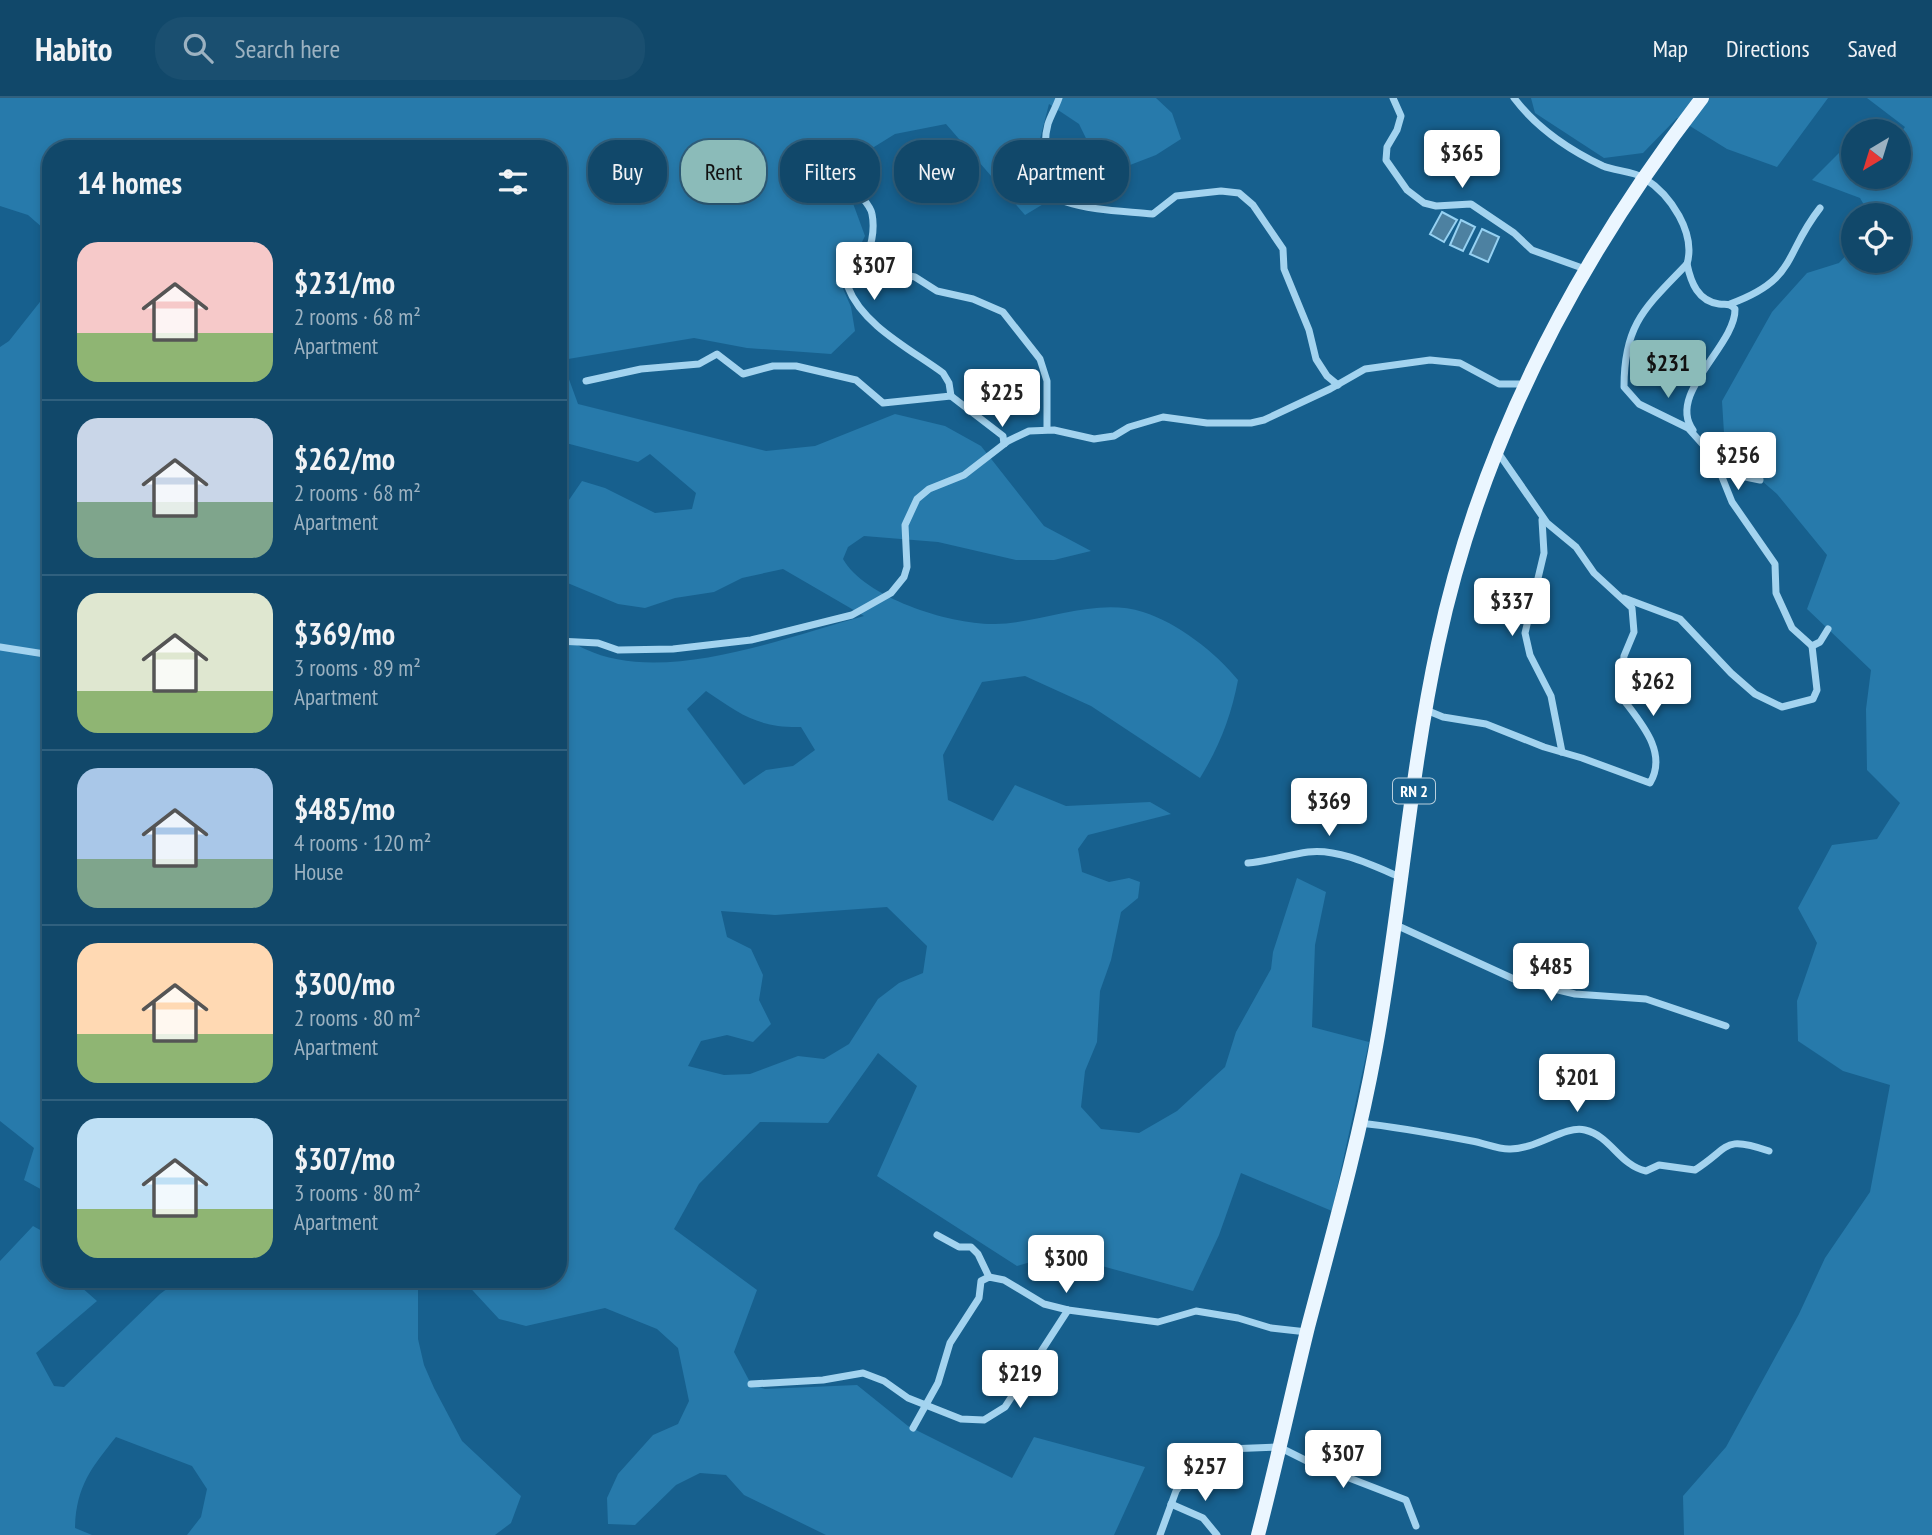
<!DOCTYPE html>
<meta charset="utf-8">
<style>
:root{--surface:#11486a;--page:#1a4f70;--text:#f1f3f6;--muted:#9cb2c1;--line:#30607e;--accent:#8bbbb9}
body{margin:0;font-family:"PT Sans Narrow",sans-serif;background:var(--page);color:var(--text);height:100vh;display:flex;flex-direction:column;font-size:26px;white-space:nowrap}
*{box-sizing:border-box;margin:0}
p{font-size:23px;color:var(--muted)}
.icon{flex:none;width:38px;height:38px;fill:none;stroke:currentColor;stroke-width:2;stroke-linecap:round;stroke-linejoin:round}
.map{position:relative;flex:1;overflow:hidden}
.panel{position:absolute;left:42px;top:42px;width:525px;height:1148px;display:flex;flex-direction:column;background:var(--surface);border-radius:28px;box-shadow:0 4px 10px #0003,0 0 0 2px var(--line)}
.panel>*{flex:none}
.hud{position:absolute;left:588px;top:42px;width:665px;height:63px;display:flex;gap:14px}
.needle{width:46px;rotate:218deg}
.tools{position:absolute;left:1841px;top:21px;display:grid;gap:14px}
.tools a{display:grid;place-items:center;width:70px;height:70px;border-radius:50%;background:var(--surface);box-shadow:0 4px 10px #0003,0 0 0 2px var(--line);font-size:35px}
.price{position:absolute;translate:-50% -60px;padding:0 16px;border-radius:7px;background:#fff;color:#222;font-size:23px;line-height:46px;filter:drop-shadow(0 2px 4px #0008)}
.price::after{content:'';position:absolute;left:50%;top:42px;width:21px;height:16px;margin-left:-10px;background:inherit;clip-path:polygon(0 0,100% 0,50% 100%)}
.price.current{background:var(--accent);color:#111}
ul{padding:0;list-style:none}
li{display:flex;align-items:center;gap:21px;height:175px;padding:0 35px}
li+li{border-top:2px solid var(--line)}
li span{display:grid;place-items:center;flex:none;width:196px;height:140px;border-radius:21px;color:#555}
li>.icon{margin-inline-start:auto}
span .icon{width:84px;height:84px;fill:#fffc;stroke-width:1}
li b{font-size:30px}
h2{display:flex;justify-content:space-between;align-items:center;height:84px;padding:0 35px;font-size:30px}
.tag{padding:0 24px;border-radius:28px;background:var(--surface);box-shadow:0 4px 10px #0003,0 0 0 2px var(--line);font-size:24px;line-height:63px}
.tag.current{background:var(--accent);color:#111}
header{display:flex;align-items:center;gap:42px;box-sizing:border-box;height:98px;padding:0 35px;background:var(--surface);border-bottom:2px solid var(--line)}
header strong{font-size:33px}
nav{display:flex;gap:38px;margin-inline-start:auto;font-size:24px}
.search{width:490px;height:63px;background:var(--page);display:flex;align-items:center;gap:18px;box-sizing:border-box;padding:0 24px;border-radius:28px;color:var(--muted);font-size:26px}
.map>svg:first-child{display:block}
</style>
<header>
<strong>Habito</strong>
<div class="search"><svg class="icon" aria-label="search" viewBox="0 0 24 24"><circle cx="10" cy="10" r="6"/><path d="M15 15l6 6"/></svg>Search here</div>
<nav><a>Map</a><a>Directions</a><a>Saved</a></nav>
</header>
<div class="map">
<svg width="1932" height="1437" viewBox="0 0 1932 1437">
<rect width="100%" height="100%" fill="#17608e"/>
<g fill="#277aab" fill-rule="evenodd">
<path d="M 0,0 L 1156,0 L 1172,15 L 1181,41 L 1156,57 L 1104,77 L 1079,26 L 1049,6 L 1040,41 L 1050,102 L 1025,117 L 946,26 L 895,36 L 840,70 L 865,138 L 841,186 L 851,209 L 855,233 L 831,256 L 747,250 L 694,240 L 562,262 L 578,306 L 766,353 L 815,348 L 895,316 L 945,328 L 981,348 L 1044,428 L 1091,453 L 1054,462 L 1016,462 L 938,444 L 864,438 L 848,449 L 843,461 C 865,500 951,527 995,526 C 1043,525 1096,499 1143,514 C 1178,525 1215,554 1238,582 C 1231,619 1219,649 1200,680 L 1091,608 L 1025,578 L 982,584 L 943,657 L 948,702 L 993,723 L 1015,687 L 1066,708 L 1150,704 L 1171,716 L 1088,737 L 1078,751 L 1082,774 L 1109,784 L 1129,780 L 1140,784 L 1138,800 L 1121,814 L 1111,862 L 1100,893 L 1097,944 L 1085,973 L 1081,1009 L 1101,1031 L 1139,1035 L 1177,1013 L 1225,969 L 1236,934 L 1271,871 L 1273,854 L 1297,780 L 1326,794 L 1315,847 L 1312,929 L 1369,944 L 1332,1113 L 1241,1075 L 1219,1137 L 1193,1193 L 1058,1156 L 1017,1168 L 877,1078 L 917,988 L 878,955 L 828,1025 L 760,1024 L 699,1086 L 674,1131 L 757,1192 L 734,1254 L 751,1286 L 765,1291 L 857,1287 L 908,1328 L 1012,1380 L 1034,1339 L 1145,1369 L 1114,1437 L 826,1437 L 744,1397 L 726,1377 L 700,1375 L 676,1387 L 635,1427 L 608,1426 L 607,1400 L 618,1376 L 653,1337 L 678,1326 L 689,1303 L 678,1250 L 657,1231 L 605,1210 L 526,1228 L 499,1221 L 462,1181 L 558,1181 L 558,532 C 567,538 575,547 585,551 C 663,588 786,539 864,518 L 783,471 L 742,480 L 714,494 L 675,500 L 645,510 L 618,506 L 558,481 L 558,418 L 582,383 L 605,390 L 655,415 L 692,411 L 696,395 L 650,356 L 638,364 L 562,344 L 558,347 L 558,51 L 51,51 L 51,137 L 28,117 L 0,108 ZM 706,593 C 740,616 758,630 801,629 L 815,652 L 793,668 L 766,672 L 744,687 L 687,611 ZM 887,809 L 927,848 L 923,875 L 899,885 L 878,901 L 849,946 L 824,961 L 798,958 L 750,976 L 724,977 L 688,968 L 701,943 L 727,937 L 753,944 L 771,926 L 759,902 L 763,877 L 751,851 L 727,839 L 721,813 L 775,817 Z"/>
<path d="M 1531,0 L 1828,0 L 1777,69 L 1727,51 L 1677,20 L 1643,55 L 1604,60 L 1535,15 Z"/>
<path d="M 1867,0 L 1932,0 L 1932,1437 L 1684,1437 L 1683,1398 L 1726,1349 L 1799,1216 L 1825,1160 L 1870,1094 L 1890,987 L 1843,973 L 1798,943 L 1797,903 L 1817,845 L 1798,810 L 1832,747 L 1877,741 L 1900,705 L 1867,672 L 1866,611 L 1871,572 L 1807,511 L 1827,457 L 1777,396 L 1725,351 L 1722,303 L 1772,214 L 1807,175 L 1839,165 L 1853,150 L 1853,163 L 1899,163 L 1899,117 L 1870,117 L 1860,100 L 1812,82 L 1839,55 L 1853,65 L 1853,79 L 1899,79 L 1899,37 L 1905,29 Z"/>
<path d="M 51,190 L 51,1088 L 46,1094 L 24,1082 L 34,1050 L 0,1023 L 0,249 L 9,243 Z"/>
<path d="M 33,1128 L 51,1138 L 51,1181 L 72,1181 L 97,1203 L 36,1255 L 54,1288 L 64,1289 L 160,1196 L 180,1181 L 418,1181 L 418,1241 L 424,1267 L 434,1290 L 462,1343 L 521,1398 L 511,1425 L 495,1437 L 187,1437 L 201,1419 L 207,1391 L 192,1368 L 116,1339 C 91,1370 76,1389 75,1430 L 92,1437 L 0,1437 L 0,1163 Z"/>
</g>
<g fill="#4d81a1" stroke="#96d1f2" stroke-width="2">
<path d="M 1442,114 L 1457,122 L 1444,144 L 1430,136 Z"/>
<path d="M 1461,122 L 1475,129 L 1463,153 L 1450,147 Z"/>
<path d="M 1482,131 L 1499,139 L 1488,164 L 1470,156 Z"/>
</g>
<g fill="none" stroke-linecap="round" stroke-linejoin="round">
<g stroke="#a3d3ef" stroke-width="7">
<path d="M 1059,0 C 1056,9 1051,17 1048,26 C 1041,51 1049,83 1063,103 C 1092,113 1123,113 1153,116 L 1176,98 L 1221,93 L 1239,95 L 1253,107 L 1283,151 L 1284,171 L 1309,232 L 1316,261 L 1327,278 L 1338,287"/>
<path d="M 1393,0 L 1401,18 L 1397,32 L 1387,49 L 1386,62 L 1407,92 L 1424,105 L 1436,108 L 1471,106 L 1514,135 L 1532,152 L 1585,171"/>
<path d="M 1514,0 C 1536,29 1569,52 1603,68 C 1615,73 1633,73 1644,80 C 1671,97 1696,135 1687,166 C 1646,209 1624,225 1624,289 L 1639,306 L 1688,330 L 1714,359 L 1732,404 L 1775,466 L 1776,495 L 1792,530 L 1812,548"/>
<path d="M 857,93 C 862,100 871,108 872,116 C 877,141 864,172 848,189 C 862,227 912,252 943,275 L 949,285 L 951,298"/>
<path d="M 867,160 L 888,174 L 915,179 L 937,193 L 973,201 L 1003,214 L 1040,261 L 1047,283 L 1047,331"/>
<path d="M 1687,166 C 1691,185 1698,203 1719,206 C 1727,207 1729,205 1735,211 C 1736,247 1666,296 1693,332"/>
<path d="M 1730,206 C 1798,181 1783,157 1820,110"/>
<path d="M 586,283 L 641,271 L 699,266 L 717,256 L 743,276 L 773,268 L 796,268 L 856,282 L 883,305 L 951,298 L 1003,338 L 1004,346"/>
<path d="M 1721,374 L 1760,382"/>
<path d="M 1542,422 L 1544,455 L 1525,535 L 1530,557 L 1551,598 L 1562,654"/>
<path d="M 1624,500 L 1680,521 L 1731,575 L 1755,596 L 1782,609 L 1813,601 L 1817,592 L 1812,548"/>
<path d="M 558,543 L 598,545 L 618,552 L 673,551 L 751,542 L 852,517 L 891,495 L 904,479 L 907,469 L 905,427 L 917,401 L 929,391 L 964,377 L 1008,343 L 1029,333 L 1054,332 L 1094,341 L 1114,338 L 1129,329 L 1163,319 L 1207,325 L 1251,325 L 1264,322 L 1330,291 L 1365,271 L 1430,262 L 1460,265 L 1499,286 L 1524,286"/>
<path d="M 1812,548 L 1820,544 L 1828,531"/>
<path d="M 0,549 L 51,557"/>
<path d="M 1426,612 L 1443,619 L 1486,626 L 1544,649 L 1582,660 L 1650,685 C 1669,653 1638,622 1620,597 L 1624,558 L 1634,534 L 1632,510 L 1594,475 L 1576,449 L 1547,425 L 1497,353"/>
<path d="M 1248,765 C 1269,763 1287,757 1308,754 C 1338,750 1374,768 1402,780"/>
<path d="M 1396,827 L 1516,882 L 1575,896 L 1646,901 L 1726,928"/>
<path d="M 1360,1025 C 1398,1029 1435,1036 1472,1043 C 1484,1045 1497,1051 1509,1051 C 1536,1052 1564,1027 1585,1032 C 1611,1038 1619,1067 1646,1073 L 1659,1067 L 1695,1072 C 1731,1049 1722,1037 1769,1053"/>
<path d="M 937,1137 L 959,1149 L 971,1149 L 978,1156 L 989,1179"/>
<path d="M 751,1286 L 823,1282 L 863,1275 L 884,1283 L 908,1300 L 961,1321 L 984,1322 L 1005,1309 L 1068,1212"/>
<path d="M 913,1330 L 938,1285 L 950,1245 L 979,1200 L 981,1183 L 989,1179 L 1004,1182 L 1044,1206 L 1068,1212 L 1158,1224 L 1196,1213 L 1238,1220 L 1271,1230 L 1307,1234"/>
<path d="M 1171,1406 L 1203,1420 L 1217,1437"/>
<path d="M 1160,1437 L 1176,1393 L 1188,1377 L 1207,1359 L 1228,1351 L 1279,1349 L 1313,1366 L 1406,1402 L 1416,1428"/>
</g>
<path stroke="#ebf6ff" stroke-width="14" d="M 1258,1437 C 1276,1368 1291,1298 1308,1229 C 1332,1138 1358,1047 1375,954 C 1400,819 1409,681 1438,546 C 1481,344 1577,162 1702,0"/>
</g>
<g text-anchor="middle" stroke-width="5" stroke-linejoin="round" paint-order="stroke">
<rect fill="#17608e" stroke="#b9cfdd" stroke-width="2" x="1393" y="680.5" width="42" height="25" rx="5"/>
<g font-size="16" font-weight="bold" fill="#fff">
<text x="1414" y="699">RN 2</text>
</g>
</g>
</svg>
<div class="tools">
<a><svg class="needle" viewBox="-14 -14 28 28"><path d="M0-13l5 13h-10z" fill="#e53935"/><path d="M0 13l5-13h-10z" fill="#9cb2c1"/></svg></a>
<a><svg class="icon" aria-label="locate" viewBox="0 0 24 24"><circle cx="12" cy="12" r="6"/><path d="M12 2v4M12 18v4M2 12h4M18 12h4"/></svg></a>
</div>
<b class="price" style="left:1462px;top:92px">$365</b>
<b class="price" style="left:874px;top:204px">$307</b>
<b class="price current" style="left:1668px;top:302px">$231</b>
<b class="price" style="left:1002px;top:331px">$225</b>
<b class="price" style="left:1738px;top:394px">$256</b>
<b class="price" style="left:1512px;top:540px">$337</b>
<b class="price" style="left:1653px;top:620px">$262</b>
<b class="price" style="left:1329px;top:740px">$369</b>
<b class="price" style="left:1551px;top:905px">$485</b>
<b class="price" style="left:1577px;top:1016px">$201</b>
<b class="price" style="left:1066px;top:1197px">$300</b>
<b class="price" style="left:1020px;top:1312px">$219</b>
<b class="price" style="left:1343px;top:1392px">$307</b>
<b class="price" style="left:1205px;top:1405px">$257</b>
<div class="hud">
<a class="tag">Buy</a>
<a class="tag current">Rent</a>
<a class="tag">Filters</a>
<a class="tag">New</a>
<a class="tag">Apartment</a>
</div>
<section class="panel">
<h2>14 homes<svg class="icon" aria-label="filters" viewBox="0 0 24 24"><path d="M4 7h16M4 17h16"/><circle cx="9" cy="7" r="2"/><circle cx="15" cy="17" r="2"/></svg></h2>
<ul>
<li><span style="background:linear-gradient(#f6c9c9 65%,#8fb573 0)"><svg class="icon" aria-label="home" viewBox="0 0 24 24"><path d="M3 11l9-7 9 7M6 9v11h12V9"/></svg></span><div><b>$231/mo</b><p>2 rooms · 68 m²</p><p>Apartment</p></div></li>
<li><span style="background:linear-gradient(#c9d6e8 60%,#7fa58c 0)"><svg class="icon" aria-label="home" viewBox="0 0 24 24"><path d="M3 11l9-7 9 7M6 9v11h12V9"/></svg></span><div><b>$262/mo</b><p>2 rooms · 68 m²</p><p>Apartment</p></div></li>
<li><span style="background:linear-gradient(#dfe7d0 70%,#8fb573 0)"><svg class="icon" aria-label="home" viewBox="0 0 24 24"><path d="M3 11l9-7 9 7M6 9v11h12V9"/></svg></span><div><b>$369/mo</b><p>3 rooms · 89 m²</p><p>Apartment</p></div></li>
<li><span style="background:linear-gradient(#a9c7e8 65%,#7fa58c 0)"><svg class="icon" aria-label="home" viewBox="0 0 24 24"><path d="M3 11l9-7 9 7M6 9v11h12V9"/></svg></span><div><b>$485/mo</b><p>4 rooms · 120 m²</p><p>House</p></div></li>
<li><span style="background:linear-gradient(#ffd9b3 65%,#8fb573 0)"><svg class="icon" aria-label="home" viewBox="0 0 24 24"><path d="M3 11l9-7 9 7M6 9v11h12V9"/></svg></span><div><b>$300/mo</b><p>2 rooms · 80 m²</p><p>Apartment</p></div></li>
<li><span style="background:linear-gradient(#bfe0f5 65%,#8fb573 0)"><svg class="icon" aria-label="home" viewBox="0 0 24 24"><path d="M3 11l9-7 9 7M6 9v11h12V9"/></svg></span><div><b>$307/mo</b><p>3 rooms · 80 m²</p><p>Apartment</p></div></li>
</ul>
</section>
</div>
